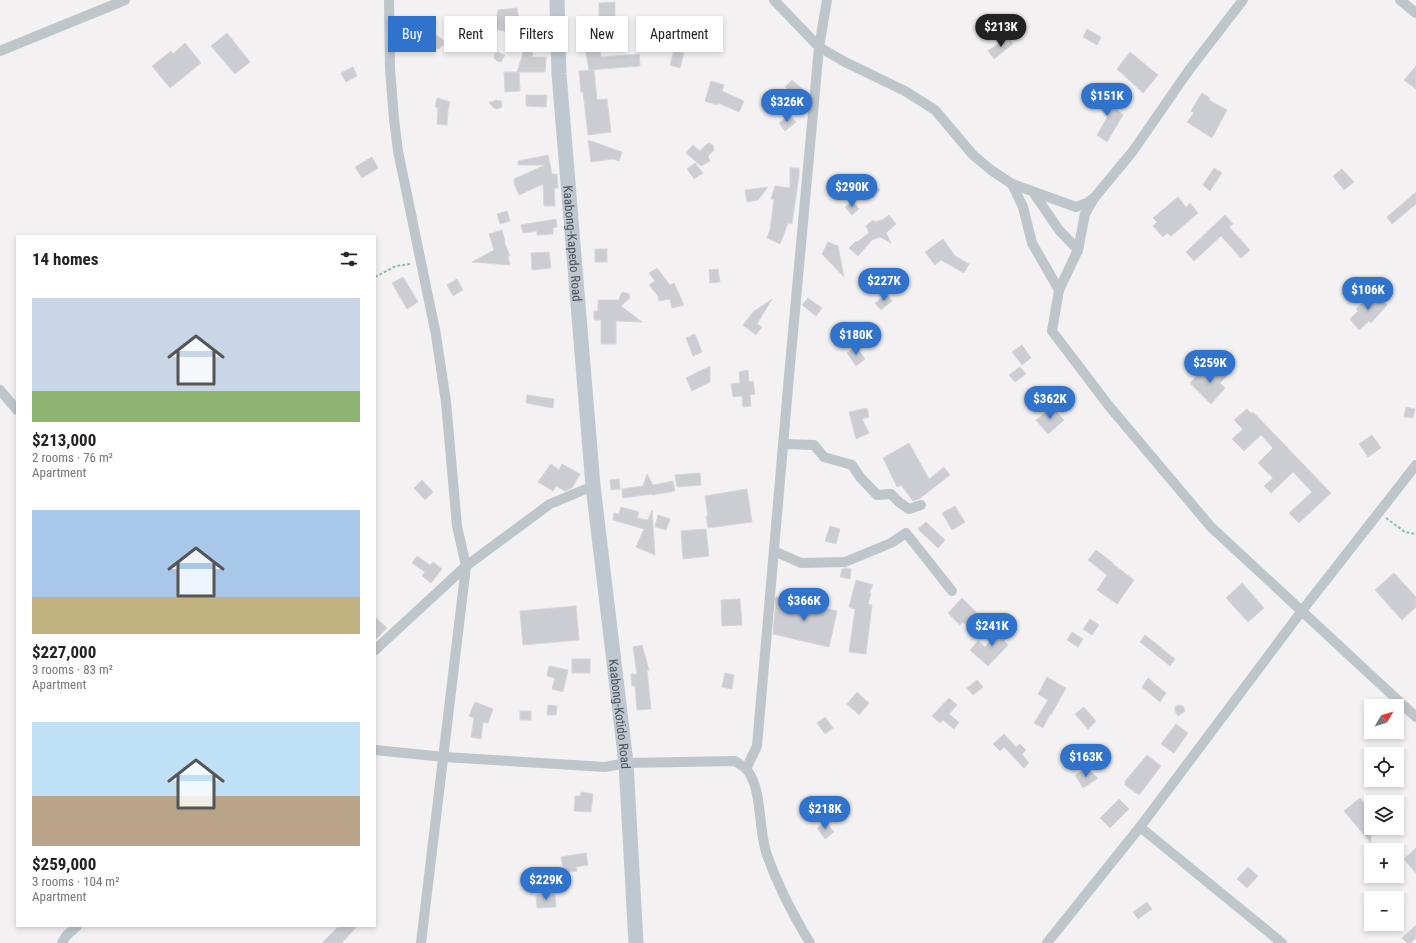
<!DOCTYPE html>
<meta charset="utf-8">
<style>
:root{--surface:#fff;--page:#f2f2f2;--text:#222;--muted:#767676;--accent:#3073cd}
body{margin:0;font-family:"Roboto Condensed",sans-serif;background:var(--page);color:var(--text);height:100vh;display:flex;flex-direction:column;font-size:15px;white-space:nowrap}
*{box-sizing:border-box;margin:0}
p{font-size:13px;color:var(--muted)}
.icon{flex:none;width:22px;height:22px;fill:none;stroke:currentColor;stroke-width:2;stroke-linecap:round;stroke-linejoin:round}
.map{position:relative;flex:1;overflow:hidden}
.sheet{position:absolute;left:16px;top:235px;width:360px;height:692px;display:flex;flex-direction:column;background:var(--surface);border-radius:0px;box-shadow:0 2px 6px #0003}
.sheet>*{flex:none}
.top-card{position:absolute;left:388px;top:16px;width:380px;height:36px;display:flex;gap:8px}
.needle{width:26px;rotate:52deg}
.tools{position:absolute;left:1364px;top:699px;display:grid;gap:8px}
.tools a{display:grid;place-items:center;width:40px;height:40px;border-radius:0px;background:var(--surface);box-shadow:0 2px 6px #0003;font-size:20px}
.price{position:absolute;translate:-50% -34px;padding:0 9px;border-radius:14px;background:var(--accent);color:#fff;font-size:13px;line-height:26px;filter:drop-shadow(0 1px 2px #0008)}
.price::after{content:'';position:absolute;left:50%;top:24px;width:12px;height:9px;margin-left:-6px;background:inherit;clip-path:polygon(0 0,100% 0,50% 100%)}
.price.current{background:#222;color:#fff}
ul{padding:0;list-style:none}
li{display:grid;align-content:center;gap:8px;height:212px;padding:0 16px}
li span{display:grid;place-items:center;height:124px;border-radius:0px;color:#555}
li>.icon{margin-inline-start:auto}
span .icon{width:72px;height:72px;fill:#fffc;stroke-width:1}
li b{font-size:17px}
h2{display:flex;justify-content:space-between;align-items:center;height:48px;padding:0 16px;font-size:17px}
.tag{padding:0 14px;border-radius:0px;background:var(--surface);box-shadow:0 2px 6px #0003;font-size:14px;line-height:36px}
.tag.current{background:var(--accent);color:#fff}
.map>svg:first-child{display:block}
</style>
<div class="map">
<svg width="1416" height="943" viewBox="0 0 1416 943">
<rect width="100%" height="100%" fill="#f3f1f1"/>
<g fill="#cbcdd3" stroke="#d6d7db">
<path d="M 615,2 L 615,22 L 599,23 L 599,3 Z"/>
<path d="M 517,8 L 521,34 L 494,29 L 498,10 Z"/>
<path d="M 430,25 L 435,27 L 435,34 L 442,39 L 444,42 L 443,45 L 439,49 L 433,47 L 432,44 L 432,38 L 427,33 L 424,28 Z"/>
<path d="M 1087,29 L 1101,37 L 1097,45 L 1083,37 Z"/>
<path d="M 227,33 L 250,62 L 235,74 L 211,46 Z"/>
<path d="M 1008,37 L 1013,44 L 994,59 L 988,51 Z"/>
<path d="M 598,40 L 601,57 L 639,54 L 640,66 L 589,70 L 584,42 Z"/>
<path d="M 185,43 L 201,63 L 170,88 L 152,66 L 171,51 L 173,54 Z"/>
<path d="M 524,50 L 533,53 L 532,57 L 546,57 L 545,72 L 519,72 L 520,91 L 505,92 L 504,72 L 517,72 Z"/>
<path d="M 674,50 L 684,53 L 680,68 L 670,65 Z"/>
<path d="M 498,52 L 505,55 L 501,62 L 497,61 L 494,58 L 495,53 Z"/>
<path d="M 1130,52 L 1158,75 L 1143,93 L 1117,69 Z"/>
<path d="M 1416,66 L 1416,89 L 1404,80 Z"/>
<path d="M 353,67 L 357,76 L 346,82 L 341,73 Z"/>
<path d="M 594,70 L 597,100 L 607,99 L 611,132 L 588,135 L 583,92 L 581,92 L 579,71 Z"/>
<path d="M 792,80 L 806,92 L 800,99 L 785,87 Z"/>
<path d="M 711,81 L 724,85 L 722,91 L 744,101 L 739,112 L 718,103 L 717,105 L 705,101 Z"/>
<path d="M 770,89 L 776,97 L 770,103 L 762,96 Z"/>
<path d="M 1097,93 L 1123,115 L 1107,142 L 1097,135 L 1108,116 L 1090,101 Z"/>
<path d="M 1202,93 L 1210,98 L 1209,100 L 1227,110 L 1212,138 L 1187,122 L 1194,113 L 1191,111 Z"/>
<path d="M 526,95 L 547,95 L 546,107 L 526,106 Z"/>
<path d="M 437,98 L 450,102 L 448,110 L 447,125 L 437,124 L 438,108 L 435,107 Z"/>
<path d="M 496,100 L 501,101 L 502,107 L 497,109 L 494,108 L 489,103 Z"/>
<path d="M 790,115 L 796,122 L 785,131 L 779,123 Z"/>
<path d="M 588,140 L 622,152 L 619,161 L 613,159 L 591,162 Z"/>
<path d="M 708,143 L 713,145 L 714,150 L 708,156 L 710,161 L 701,166 L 686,153 L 693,145 L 700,151 Z"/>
<path d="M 548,155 L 552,174 L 557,174 L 558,188 L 554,188 L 555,206 L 544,206 L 543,184 L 519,195 L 514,183 L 514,179 L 545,165 L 518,165 L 518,161 Z"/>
<path d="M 372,157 L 378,168 L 362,178 L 355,167 Z"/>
<path d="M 695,163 L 703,173 L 694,179 L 687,169 Z"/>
<path d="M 790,168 L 799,168 L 799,175 L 792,224 L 788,223 L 780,244 L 767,238 L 770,230 L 774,199 L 771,199 L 775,186 L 790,188 Z"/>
<path d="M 1214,168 L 1222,173 L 1210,191 L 1203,185 Z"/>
<path d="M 1342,169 L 1354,182 L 1344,190 L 1333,176 Z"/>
<path d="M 866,177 L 880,190 L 873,198 L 859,185 Z"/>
<path d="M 768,187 L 758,200 L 747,202 L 745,190 Z"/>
<path d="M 1416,192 L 1416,204 L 1392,224 L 1387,217 Z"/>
<path d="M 1178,197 L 1186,207 L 1190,203 L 1198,213 L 1171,236 L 1167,233 L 1163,237 L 1153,226 L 1157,222 L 1153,218 Z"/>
<path d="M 853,201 L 859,209 L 852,215 L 845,207 Z"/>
<path d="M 507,211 L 510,221 L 500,224 L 497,214 Z"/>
<path d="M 889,215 L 896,224 L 886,233 L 891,243 L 880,237 L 872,240 L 858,256 L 849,248 L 856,241 L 857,242 L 869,233 L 866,226 L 873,220 L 876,222 L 880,220 L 882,220 Z"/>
<path d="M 1225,215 L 1233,224 L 1229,227 L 1250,250 L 1241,258 L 1221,236 L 1194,261 L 1186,252 Z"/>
<path d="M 556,219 L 557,227 L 553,228 L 553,234 L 537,235 L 537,231 L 523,233 L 521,225 Z"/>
<path d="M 502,230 L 505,241 L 504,241 L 510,256 L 508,256 L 510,265 L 472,262 L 494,250 L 489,234 Z"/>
<path d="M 943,239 L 955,256 L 969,264 L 964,273 L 941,260 L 935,265 L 925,252 Z"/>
<path d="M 828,242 L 838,246 L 844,277 L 822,254 Z"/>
<rect x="595" y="249" width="12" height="13"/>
<path d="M 549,252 L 551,268 L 532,270 L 531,253 Z"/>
<path d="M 657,268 L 670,285 L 674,283 L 684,305 L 672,308 L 670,299 L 659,301 L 658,296 L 649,285 L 655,281 L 649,273 Z"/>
<path d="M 718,269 L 720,282 L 710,283 L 709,270 Z"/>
<path d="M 403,277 L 418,302 L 407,309 L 392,283 Z"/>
<path d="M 457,279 L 463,290 L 453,296 L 447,285 Z"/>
<path d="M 1373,291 L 1387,305 L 1371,323 L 1369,321 L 1359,330 L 1350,319 L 1358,311 L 1356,309 Z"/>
<path d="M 623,292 L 629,294 L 630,297 L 629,299 L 621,306 L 642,322 L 616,321 L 616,344 L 601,344 L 601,320 L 594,320 L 594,311 L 598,311 L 598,300 L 619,300 L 621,294 Z"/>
<path d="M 887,294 L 892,301 L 881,310 L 875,303 Z"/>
<path d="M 808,298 L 822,308 L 816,316 L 802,305 Z"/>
<path d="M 772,299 L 757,324 L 762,327 L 756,335 L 743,325 L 753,312 Z"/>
<path d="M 695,334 L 702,352 L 693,356 L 686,338 Z"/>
<path d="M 1022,345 L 1031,358 L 1022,365 L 1012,352 Z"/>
<path d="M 856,346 L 865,359 L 856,366 L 847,353 Z"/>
<path d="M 710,366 L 710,382 L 692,391 L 686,378 Z"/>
<path d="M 1020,367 L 1026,374 L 1015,382 L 1009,375 Z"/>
<path d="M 1220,367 L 1228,375 L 1220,383 L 1225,388 L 1211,404 L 1190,383 L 1204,368 L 1212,375 Z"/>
<path d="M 748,370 L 749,382 L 753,381 L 755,394 L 750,395 L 751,406 L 743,407 L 742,396 L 733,397 L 731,384 L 740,383 L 739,372 Z"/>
<path d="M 527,395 L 554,399 L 553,408 L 526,403 Z"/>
<path d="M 1052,407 L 1064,420 L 1048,434 L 1036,420 Z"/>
<path d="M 1406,407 L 1415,409 L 1413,418 L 1404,417 Z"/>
<path d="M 867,408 L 869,417 L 862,419 L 869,433 L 856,439 L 849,412 Z"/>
<path d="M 1247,409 L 1251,413 L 1253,412 L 1331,493 L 1299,523 L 1289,513 L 1312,492 L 1293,472 L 1271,493 L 1264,486 L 1273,478 L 1258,463 L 1273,448 L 1261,435 L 1244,451 L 1232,439 L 1243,429 L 1234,420 Z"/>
<path d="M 1372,435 L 1381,448 L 1368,457 L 1359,444 Z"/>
<path d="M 909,443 L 929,479 L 944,467 L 950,475 L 919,499 L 913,501 L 901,485 L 897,487 L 883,458 Z"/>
<path d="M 551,464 L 559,470 L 562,464 L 580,474 L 572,488 L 565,491 L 556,486 L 553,491 L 538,482 Z"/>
<path d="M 700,473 L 701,485 L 677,487 L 675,475 Z"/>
<path d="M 647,474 L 653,485 L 673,481 L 675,491 L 652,495 L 652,494 L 623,498 L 622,489 L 643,486 Z"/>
<path d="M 619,479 L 620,489 L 611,490 L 610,480 Z"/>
<path d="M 422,480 L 433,492 L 425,500 L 414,488 Z"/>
<path d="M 747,489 L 752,522 L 708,528 L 706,516 L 708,516 L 705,496 Z"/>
<path d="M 955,506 L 965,522 L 952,530 L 942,513 Z"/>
<path d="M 621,507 L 639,512 L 637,518 L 648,520 L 652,510 L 655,555 L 636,547 L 644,529 L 613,520 L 614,513 L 619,514 Z"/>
<path d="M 658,515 L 670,519 L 666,530 L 655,527 Z"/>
<path d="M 926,522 L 945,540 L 938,548 L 918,529 Z"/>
<path d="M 830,526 L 840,529 L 836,544 L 825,541 Z"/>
<path d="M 706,529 L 709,556 L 683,559 L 681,531 Z"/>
<path d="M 1096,550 L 1113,563 L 1113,564 L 1134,580 L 1117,604 L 1097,590 L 1107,575 L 1088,560 Z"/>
<path d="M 417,556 L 430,565 L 433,562 L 442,569 L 431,583 L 422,576 L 425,572 L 412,563 Z"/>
<path d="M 846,568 L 851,569 L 850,579 L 840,577 L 842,569 Z"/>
<path d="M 1394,573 L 1416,597 L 1416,607 L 1402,620 L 1375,590 Z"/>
<path d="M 856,580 L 873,585 L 869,593 L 871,593 L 868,604 L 872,605 L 866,654 L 849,652 L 855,609 L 849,607 Z"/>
<path d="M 1242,583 L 1264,608 L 1248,622 L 1226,598 Z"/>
<path d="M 776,597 L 837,611 L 829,647 L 773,634 Z"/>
<path d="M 962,598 L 983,619 L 971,630 L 963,622 L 960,625 L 948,613 Z"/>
<path d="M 740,599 L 742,625 L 722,626 L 721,600 Z"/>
<path d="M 576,606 L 579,640 L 523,645 L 520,611 Z"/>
<path d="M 375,617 L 387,628 L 375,640 Z"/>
<path d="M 1090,619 L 1099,625 L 1092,635 L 1083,629 Z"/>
<path d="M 1004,626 L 1012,633 L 1004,641 L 1008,645 L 988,666 L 970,650 L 978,641 L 985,647 Z"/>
<path d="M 1072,632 L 1083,639 L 1078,647 L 1067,640 Z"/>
<path d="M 1145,635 L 1175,659 L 1170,666 L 1140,642 Z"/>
<path d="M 642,645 L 649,670 L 647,670 L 651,709 L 637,710 L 635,686 L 632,686 L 631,674 L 637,674 L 633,647 Z"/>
<rect x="572" y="659" width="18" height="14"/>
<path d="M 549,666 L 568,670 L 563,692 L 552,689 L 555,678 L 547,676 Z"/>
<path d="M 725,673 L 734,675 L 732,689 L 722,687 Z"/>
<path d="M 1047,677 L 1066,688 L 1051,715 L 1050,714 L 1043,728 L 1034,723 L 1048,700 L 1038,694 Z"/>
<path d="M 1148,678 L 1166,693 L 1160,702 L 1142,687 Z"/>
<path d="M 977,680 L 983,687 L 973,695 L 967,688 Z"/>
<path d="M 857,692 L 869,703 L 859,715 L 847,704 Z"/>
<path d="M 949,698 L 957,705 L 949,714 L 959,722 L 954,729 L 943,720 L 940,723 L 932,716 Z"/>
<path d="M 475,702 L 493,709 L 488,723 L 483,722 L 481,739 L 471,737 L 474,718 L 469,716 Z"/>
<path d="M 548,705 L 557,706 L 556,715 L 547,715 Z"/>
<path d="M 1179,705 L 1183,706 L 1185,711 L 1178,716 L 1175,711 L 1175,707 Z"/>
<path d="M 1084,707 L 1096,721 L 1088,729 L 1075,714 Z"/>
<rect x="520" y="711" width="11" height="9"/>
<path d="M 825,717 L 833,728 L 825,734 L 817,723 Z"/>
<path d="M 1176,724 L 1188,733 L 1174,753 L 1161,744 Z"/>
<path d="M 1004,734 L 1016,747 L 1020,744 L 1026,750 L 1022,754 L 1029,763 L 1024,768 L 1004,747 L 1000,751 L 993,744 Z"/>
<path d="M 1147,755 L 1161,766 L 1139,795 L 1125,785 L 1125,781 Z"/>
<path d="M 1087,768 L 1098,778 L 1083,788 L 1075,775 Z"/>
<path d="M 581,792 L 593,794 L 591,812 L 574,811 L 575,796 L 580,796 Z"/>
<path d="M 1360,798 L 1370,811 L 1367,813 L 1371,818 L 1371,828 L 1381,828 L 1371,836 L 1371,843 L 1344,811 Z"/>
<path d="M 1119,799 L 1129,809 L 1110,828 L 1100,818 Z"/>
<path d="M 826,822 L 834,832 L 825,839 L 817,828 Z"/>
<path d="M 1416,848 L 1416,873 L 1404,859 Z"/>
<path d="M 586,853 L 588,865 L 576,867 L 577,871 L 564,873 L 561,857 Z"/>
<path d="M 1248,867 L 1258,876 L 1247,888 L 1237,879 Z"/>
<path d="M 555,894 L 556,907 L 537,908 L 536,895 Z"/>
<path d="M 1147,902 L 1152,909 L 1138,919 L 1133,912 Z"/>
<path d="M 1416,925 L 1416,938 L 1411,943 L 1407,943 L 1402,938 Z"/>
<path d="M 339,926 L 357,926 L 342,943 L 322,943 Z"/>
</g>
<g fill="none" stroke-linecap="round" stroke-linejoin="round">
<g stroke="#82c4a4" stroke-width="2" stroke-dasharray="3 2" stroke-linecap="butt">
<path d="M 375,277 L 396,266 L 411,264"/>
<path d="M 1386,518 L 1405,532 L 1416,534"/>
</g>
<g stroke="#bec5cb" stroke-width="10">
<path d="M 389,0 L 390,69 L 394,119 L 398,151 L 436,335 L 446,402 L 457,526 L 466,566 L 421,943"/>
<path d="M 774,0 L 819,47 L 845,62 L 905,91 L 935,110 L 973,155 L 991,170 L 1012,184 L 1023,207 L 1032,243 L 1059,290 L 1052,331 L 1109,406 L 1211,527 L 1416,717"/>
<path d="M 1400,0 L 1416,13"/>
<path d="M 0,51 L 125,0"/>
<path d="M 1012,184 L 1076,207 L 1087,203 L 1095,197 L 1133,151 L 1189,70 L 1243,0"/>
<path d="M 1033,192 L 1059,230 L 1078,250"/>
<path d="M 1059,290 L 1078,250 L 1085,214 L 1094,198"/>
<path d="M 0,390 L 17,410"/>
<path d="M 783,444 L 814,445 L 824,457 L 852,465 L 860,477 L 877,495 L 891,494 L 900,503 L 909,509 L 921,505"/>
<path d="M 774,551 L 801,563 L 845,562 L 891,543 L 906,533 L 952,591"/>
<path d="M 375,650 L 466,566 L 550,504 L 593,486"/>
<path d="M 375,750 L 444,757 L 605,767 L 626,763 L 735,761 C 739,764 744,766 747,770 C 763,790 758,831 767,855 C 778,886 793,915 810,943"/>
<path d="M 746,769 L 757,746 L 789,376 L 819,47 L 827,0"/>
<path d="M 1140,827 L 1282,943"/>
<path d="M 62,943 L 66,936 L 77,926"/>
<path d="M 1047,943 L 1140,827 L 1301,612 L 1416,465"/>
</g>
<path stroke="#bfc7d0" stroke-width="15" id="s1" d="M 557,0 L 559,74 L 593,486 L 626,763 L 636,943"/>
</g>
<g text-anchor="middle" stroke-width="3" stroke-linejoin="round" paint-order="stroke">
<g font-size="13" fill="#4b545c" stroke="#fff">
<text dy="5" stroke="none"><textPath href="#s1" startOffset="244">Kaabong-Kapedo Road</textPath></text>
<text dy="5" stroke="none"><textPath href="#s1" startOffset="717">Kaabong-Kotido Road</textPath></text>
</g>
</g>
</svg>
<div class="tools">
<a><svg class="needle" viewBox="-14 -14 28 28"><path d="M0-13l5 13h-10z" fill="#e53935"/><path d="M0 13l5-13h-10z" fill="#767676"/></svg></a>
<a><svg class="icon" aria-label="locate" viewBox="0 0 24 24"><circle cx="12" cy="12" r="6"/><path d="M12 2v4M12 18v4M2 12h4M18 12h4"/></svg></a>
<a><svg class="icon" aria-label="layers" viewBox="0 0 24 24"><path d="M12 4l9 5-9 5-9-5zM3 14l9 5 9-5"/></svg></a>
<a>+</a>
<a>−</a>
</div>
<b class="price current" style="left:1001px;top:48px">$213K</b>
<b class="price" style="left:1107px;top:117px">$151K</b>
<b class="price" style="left:787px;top:123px">$326K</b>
<b class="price" style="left:852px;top:208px">$290K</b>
<b class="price" style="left:884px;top:302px">$227K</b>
<b class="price" style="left:1368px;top:311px">$106K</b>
<b class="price" style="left:856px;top:356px">$180K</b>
<b class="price" style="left:1210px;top:384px">$259K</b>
<b class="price" style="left:1050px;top:420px">$362K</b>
<b class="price" style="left:804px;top:622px">$366K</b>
<b class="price" style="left:992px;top:647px">$241K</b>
<b class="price" style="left:1086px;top:778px">$163K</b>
<b class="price" style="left:825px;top:830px">$218K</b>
<b class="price" style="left:546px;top:901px">$229K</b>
<div class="top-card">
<a class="tag current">Buy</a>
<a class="tag">Rent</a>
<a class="tag">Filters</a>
<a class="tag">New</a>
<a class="tag">Apartment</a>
</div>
<section class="sheet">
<h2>14 homes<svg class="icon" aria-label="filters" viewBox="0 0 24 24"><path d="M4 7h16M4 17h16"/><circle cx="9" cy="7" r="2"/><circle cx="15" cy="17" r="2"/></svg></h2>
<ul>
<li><span style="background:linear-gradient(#c9d6e8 75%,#8fb573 0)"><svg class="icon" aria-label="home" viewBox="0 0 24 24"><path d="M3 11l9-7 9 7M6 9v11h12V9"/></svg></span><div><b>$213,000</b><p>2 rooms · 76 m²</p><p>Apartment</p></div></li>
<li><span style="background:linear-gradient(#a9c7e8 70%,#c2b280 0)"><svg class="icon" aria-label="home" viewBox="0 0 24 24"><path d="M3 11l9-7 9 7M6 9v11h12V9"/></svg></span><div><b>$227,000</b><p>3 rooms · 83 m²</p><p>Apartment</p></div></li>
<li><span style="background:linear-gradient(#bfe0f5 60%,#b9a48a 0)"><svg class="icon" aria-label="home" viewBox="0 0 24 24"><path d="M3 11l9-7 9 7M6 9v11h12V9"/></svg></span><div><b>$259,000</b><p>3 rooms · 104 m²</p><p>Apartment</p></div></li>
</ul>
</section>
</div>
